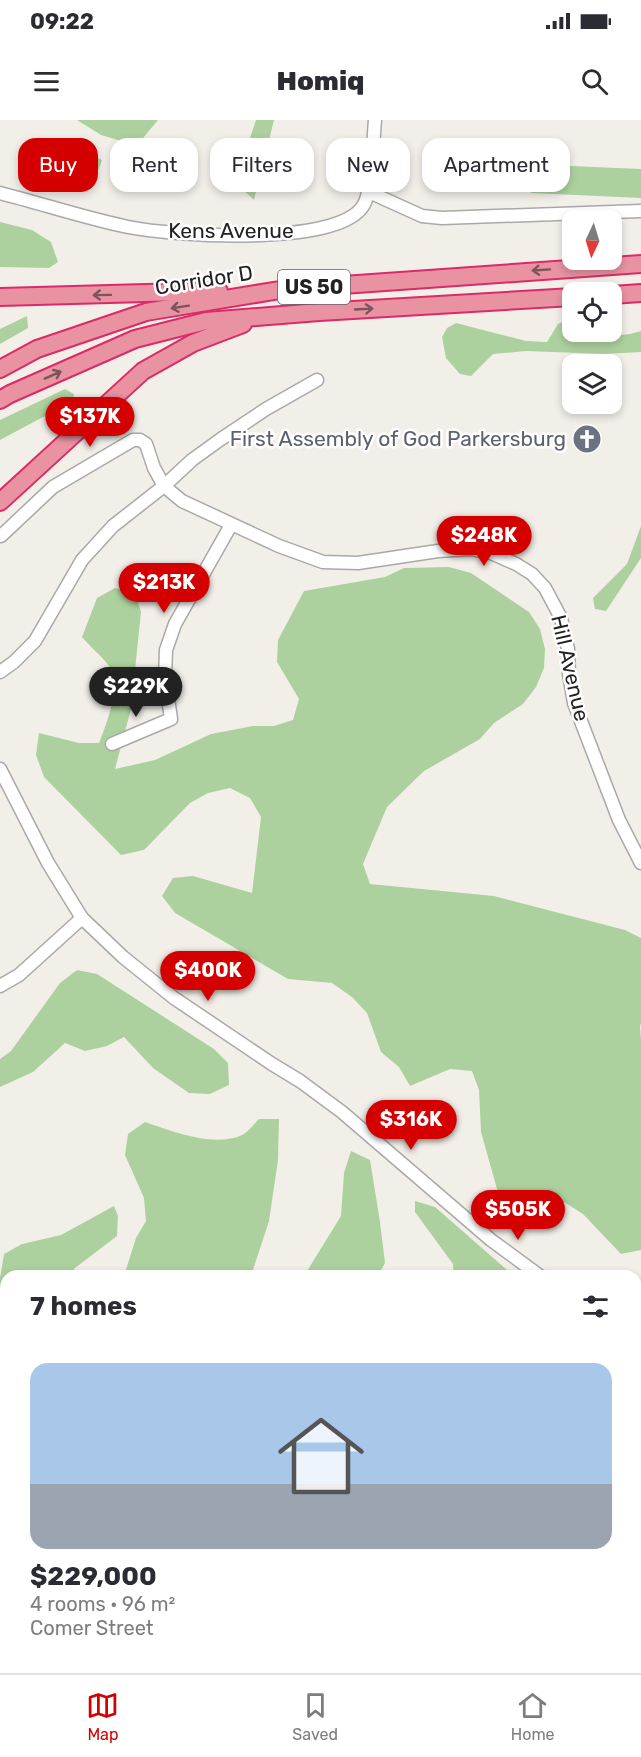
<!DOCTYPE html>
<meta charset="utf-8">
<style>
:root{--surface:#fff;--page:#f2f2f3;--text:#2b2b33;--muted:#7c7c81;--line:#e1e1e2;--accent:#d40000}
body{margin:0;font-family:Rubik,sans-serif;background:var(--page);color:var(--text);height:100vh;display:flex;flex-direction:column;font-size:22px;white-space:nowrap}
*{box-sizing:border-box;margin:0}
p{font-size:20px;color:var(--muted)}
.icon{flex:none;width:33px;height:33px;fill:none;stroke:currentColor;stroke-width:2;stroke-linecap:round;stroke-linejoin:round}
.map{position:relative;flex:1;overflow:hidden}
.side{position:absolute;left:0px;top:1150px;width:642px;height:404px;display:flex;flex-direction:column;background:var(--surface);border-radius:18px 18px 0 0;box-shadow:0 3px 9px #0003}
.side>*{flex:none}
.top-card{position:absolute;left:18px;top:18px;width:606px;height:54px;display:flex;gap:12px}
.needle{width:39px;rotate:184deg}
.buttons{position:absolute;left:562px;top:90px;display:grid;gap:12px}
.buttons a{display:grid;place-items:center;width:60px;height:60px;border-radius:12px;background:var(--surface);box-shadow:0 3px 9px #0003;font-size:30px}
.price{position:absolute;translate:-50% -51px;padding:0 14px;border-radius:21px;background:var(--accent);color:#fff;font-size:20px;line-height:39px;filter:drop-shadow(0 2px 3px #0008)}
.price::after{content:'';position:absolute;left:50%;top:36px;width:18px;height:14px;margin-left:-9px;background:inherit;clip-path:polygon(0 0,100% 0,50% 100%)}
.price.current{background:#222;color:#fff}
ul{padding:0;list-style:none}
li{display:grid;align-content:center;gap:12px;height:318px;padding:0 30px}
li+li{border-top:2px solid var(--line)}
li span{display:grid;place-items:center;height:186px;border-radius:18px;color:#555}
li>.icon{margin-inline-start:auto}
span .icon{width:108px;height:108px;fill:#fffc;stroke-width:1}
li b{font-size:26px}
h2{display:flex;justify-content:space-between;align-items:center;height:72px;padding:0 30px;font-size:26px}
.chip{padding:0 21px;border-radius:18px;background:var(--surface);box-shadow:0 3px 9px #0003;font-size:21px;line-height:54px}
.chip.current{background:var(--accent);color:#fff}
.status{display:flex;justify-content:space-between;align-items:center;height:42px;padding:0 30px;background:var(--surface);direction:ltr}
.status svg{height:16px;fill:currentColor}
header{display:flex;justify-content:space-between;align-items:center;height:78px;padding:0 30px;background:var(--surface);font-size:27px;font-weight:800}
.tab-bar{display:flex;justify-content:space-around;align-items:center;height:84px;border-top:2px solid var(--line);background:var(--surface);font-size:16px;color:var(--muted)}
.tab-bar a{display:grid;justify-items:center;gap:3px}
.tab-bar .current{color:var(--accent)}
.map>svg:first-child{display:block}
</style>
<div class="status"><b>09:22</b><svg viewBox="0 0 49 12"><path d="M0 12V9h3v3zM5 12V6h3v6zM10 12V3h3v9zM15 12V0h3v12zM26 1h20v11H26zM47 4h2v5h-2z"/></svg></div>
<header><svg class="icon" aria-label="menu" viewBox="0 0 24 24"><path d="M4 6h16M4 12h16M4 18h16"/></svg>Homiq<svg class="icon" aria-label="search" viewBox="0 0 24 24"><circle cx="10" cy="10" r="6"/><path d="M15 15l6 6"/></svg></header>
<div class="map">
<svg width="641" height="1553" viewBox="0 0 641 1553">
<rect width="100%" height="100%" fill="#f2efe9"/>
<g fill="#add19e">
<path d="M 77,0 L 158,0 L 143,18 L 121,21 L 101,15 Z"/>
<path d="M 256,0 L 274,0 L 254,80 L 240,67 L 241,45 Z"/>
<path d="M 52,24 L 74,25 L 102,40 L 91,69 L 63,56 L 47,43 L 46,33 Z"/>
<path d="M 547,45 L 641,49 L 641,78 L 532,73 L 513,65 L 527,50 Z"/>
<path d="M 0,102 L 32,110 L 51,122 L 58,142 L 49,148 L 0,147 Z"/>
<path d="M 27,196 L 28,208 L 0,224 L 0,209 Z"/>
<path d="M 567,200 L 573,202 L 573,212 L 606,212 L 620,215 L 630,214 L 641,211 L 641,232 L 604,234 L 526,231 L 493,234 L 471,256 L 460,254 L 446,238 L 442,217 L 447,208 L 456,203 L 526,221 L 547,222 L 558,204 Z"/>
<path d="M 65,269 L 74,274 L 73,281 L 0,320 L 0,300 Z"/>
<path d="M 641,406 L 641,438 L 606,491 L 595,489 L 593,478 L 627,444 Z"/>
<path d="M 449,447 L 471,453 L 529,492 L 540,509 L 545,529 L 544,548 L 536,567 L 523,584 L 494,603 L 480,619 L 424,651 L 387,687 L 363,744 L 370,764 L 494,776 L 625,810 L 641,818 L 641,903 L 640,907 L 641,920 L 641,1130 L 621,1134 L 583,1094 L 564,1082 L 499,1076 L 481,1012 L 479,970 L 472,951 L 450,949 L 410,966 L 399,947 L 381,932 L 367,893 L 352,877 L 332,863 L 288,859 L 175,793 L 162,776 L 173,758 L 193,756 L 252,773 L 261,697 L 250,678 L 230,668 L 208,673 L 190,683 L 144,730 L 121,735 L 44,657 L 36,635 L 39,613 L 79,623 L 99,623 C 106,605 121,567 111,549 C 105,539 90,527 82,517 L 97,478 L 115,468 L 135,473 L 141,492 L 131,589 L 115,649 L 155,640 L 211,614 L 253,606 L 274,606 L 293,600 L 299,579 L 277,542 L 278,520 L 304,471 L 385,457 L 404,448 Z"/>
<path d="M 77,850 L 97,854 L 214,929 L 228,943 L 229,965 L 210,974 L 189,973 L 153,948 L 124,917 L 107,926 L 85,931 L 65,923 L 33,952 L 0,967 L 0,939 L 11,931 L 60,863 Z"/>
<path d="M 259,999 L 279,999 L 278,1040 L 269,1101 L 251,1156 L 124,1156 L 136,1118 L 146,1101 L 144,1078 L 125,1035 L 128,1014 L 145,1002 C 171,1011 215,1028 242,1015 C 248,1012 254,1004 259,999 Z"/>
<path d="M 351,1031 L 370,1040 L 380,1102 L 385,1143 L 378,1156 L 304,1156 L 341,1096 L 344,1053 Z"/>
<path d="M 415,1081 L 435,1087 L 514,1156 L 454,1156 L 453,1144 L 415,1092 Z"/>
<path d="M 114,1086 L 118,1096 L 117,1116 L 75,1148 L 69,1156 L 6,1156 L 6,1279 L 0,1288 L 0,1158 L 4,1134 L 22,1124 L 61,1115 Z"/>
<path d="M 6,1366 L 6,1502 L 0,1500 L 0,1369 Z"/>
<path d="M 636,1420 L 641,1420 L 641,1553 L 308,1553 L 266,1548 L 636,1548 Z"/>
<path d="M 0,1523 L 6,1524 L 6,1548 L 152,1548 L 189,1553 L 0,1553 Z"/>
</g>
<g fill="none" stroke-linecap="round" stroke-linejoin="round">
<g stroke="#a9a9a9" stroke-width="15">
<g id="minor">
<path d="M 369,72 L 422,96 L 442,98 L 641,91"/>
<path d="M 0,73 C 43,84 85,98 128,107 C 173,116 337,127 363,86 C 373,71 373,19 375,0"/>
<path d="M 1,416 L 53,367 L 133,320 L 140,320 L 146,324 L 154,348 L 164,366 L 182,381 L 279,426 L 323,442 L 358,443 L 438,431 L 471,429 L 491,433 L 516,444 L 532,454 L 545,468 L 561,498 L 568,529 L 569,554 L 574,583 L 619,700 L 641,743"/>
<path d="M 0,552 L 14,542 L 35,521 L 82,440 L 113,406 L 164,366 L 192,340 L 221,319 L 266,289 L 317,260"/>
<path d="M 112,624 L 171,599 L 165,557 L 166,530 L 175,504 L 231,405"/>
<path d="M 0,649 L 48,743 L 82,798 L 123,837 L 174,878 L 272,944 L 300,961 L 342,992 L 491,1120 L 540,1156"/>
<path d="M 0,866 L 19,855 L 82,798"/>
<path d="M 636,1204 L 641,1206"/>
</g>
</g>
<g stroke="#dc2a67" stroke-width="20">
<g id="highway">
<path d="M 612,175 L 641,173"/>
<path d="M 0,177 L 219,171"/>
<path d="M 0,249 L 37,229 L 146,192 L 286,169 L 641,144"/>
<path d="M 0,280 L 10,274 L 135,219 L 206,201 L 319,192 L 573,177"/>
<path d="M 0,382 L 143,251 L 193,223 L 243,204"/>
</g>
</g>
<use href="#minor" stroke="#fff" stroke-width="12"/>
<use href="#highway" stroke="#e892a2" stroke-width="16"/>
<g stroke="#707070" stroke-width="5">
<g id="rail">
<path d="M 0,1510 L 6,1512"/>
<path d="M 213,1548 L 250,1553"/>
</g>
</g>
<use href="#rail" stroke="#fff" stroke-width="3" stroke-dasharray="9" stroke-linecap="butt"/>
</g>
<defs><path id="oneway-shaft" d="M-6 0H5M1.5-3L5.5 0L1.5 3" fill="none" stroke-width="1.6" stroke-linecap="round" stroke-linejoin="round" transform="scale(1.5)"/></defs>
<g stroke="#7b545c">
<use href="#oneway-shaft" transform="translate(541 150) rotate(176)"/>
<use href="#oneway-shaft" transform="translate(102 175) rotate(179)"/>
<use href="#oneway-shaft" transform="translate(180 187) rotate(171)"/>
<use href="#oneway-shaft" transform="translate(364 189) rotate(-3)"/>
<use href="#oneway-shaft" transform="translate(53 255) rotate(-24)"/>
</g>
<defs>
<g id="church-disc" transform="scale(1.5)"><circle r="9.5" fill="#6b7280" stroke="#fff"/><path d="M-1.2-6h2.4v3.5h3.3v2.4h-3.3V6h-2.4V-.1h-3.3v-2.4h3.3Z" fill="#fff"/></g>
</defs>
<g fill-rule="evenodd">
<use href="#church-disc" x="587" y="319"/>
</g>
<g text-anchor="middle" stroke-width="5" stroke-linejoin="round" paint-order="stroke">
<rect fill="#fff" stroke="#646464" stroke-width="1.5" x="278" y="150" width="72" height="34" rx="4.5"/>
<g font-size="20" font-weight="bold" fill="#222">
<text x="314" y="174">US 50</text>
</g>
<g font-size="21" fill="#222" stroke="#fff">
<text x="231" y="118">Kens Avenue</text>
<text transform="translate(204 160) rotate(-9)" y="7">Corridor D</text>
<text transform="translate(570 548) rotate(77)" y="7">Hill Avenue</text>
</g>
<g font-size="21" fill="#5b616d" stroke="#fff" text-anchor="end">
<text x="566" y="326">First Assembly of God Parkersburg</text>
</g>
</g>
</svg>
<div class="buttons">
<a><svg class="needle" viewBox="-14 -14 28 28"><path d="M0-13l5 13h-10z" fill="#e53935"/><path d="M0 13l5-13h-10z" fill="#7c7c81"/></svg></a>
<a><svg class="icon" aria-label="locate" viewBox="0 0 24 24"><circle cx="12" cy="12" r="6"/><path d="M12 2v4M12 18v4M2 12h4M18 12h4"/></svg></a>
<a><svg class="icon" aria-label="layers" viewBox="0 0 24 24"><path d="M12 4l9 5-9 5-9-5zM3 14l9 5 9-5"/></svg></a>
</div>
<b class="price" style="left:90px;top:328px">$137K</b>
<b class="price" style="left:484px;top:447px">$248K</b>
<b class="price" style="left:164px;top:494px">$213K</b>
<b class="price current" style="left:136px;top:598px">$229K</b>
<b class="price" style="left:208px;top:882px">$400K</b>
<b class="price" style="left:411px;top:1031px">$316K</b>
<b class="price" style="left:518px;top:1121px">$505K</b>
<div class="top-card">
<a class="chip current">Buy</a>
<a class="chip">Rent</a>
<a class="chip">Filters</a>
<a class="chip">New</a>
<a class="chip">Apartment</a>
</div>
<section class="side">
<h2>7 homes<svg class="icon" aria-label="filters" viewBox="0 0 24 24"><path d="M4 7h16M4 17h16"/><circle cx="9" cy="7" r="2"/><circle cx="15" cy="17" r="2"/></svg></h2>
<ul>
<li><span style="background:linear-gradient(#a9c7e8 65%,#9aa5b1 0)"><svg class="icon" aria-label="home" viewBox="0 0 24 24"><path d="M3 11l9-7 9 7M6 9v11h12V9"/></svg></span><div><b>$229,000</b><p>4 rooms · 96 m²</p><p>Comer Street</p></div></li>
</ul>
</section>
</div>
<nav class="tab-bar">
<a class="current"><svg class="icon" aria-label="map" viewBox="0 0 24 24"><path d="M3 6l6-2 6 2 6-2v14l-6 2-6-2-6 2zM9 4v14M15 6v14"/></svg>Map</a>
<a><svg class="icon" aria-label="saved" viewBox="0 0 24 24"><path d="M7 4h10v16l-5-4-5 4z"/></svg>Saved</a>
<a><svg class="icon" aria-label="home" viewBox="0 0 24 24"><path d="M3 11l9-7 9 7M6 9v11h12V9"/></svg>Home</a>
</nav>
